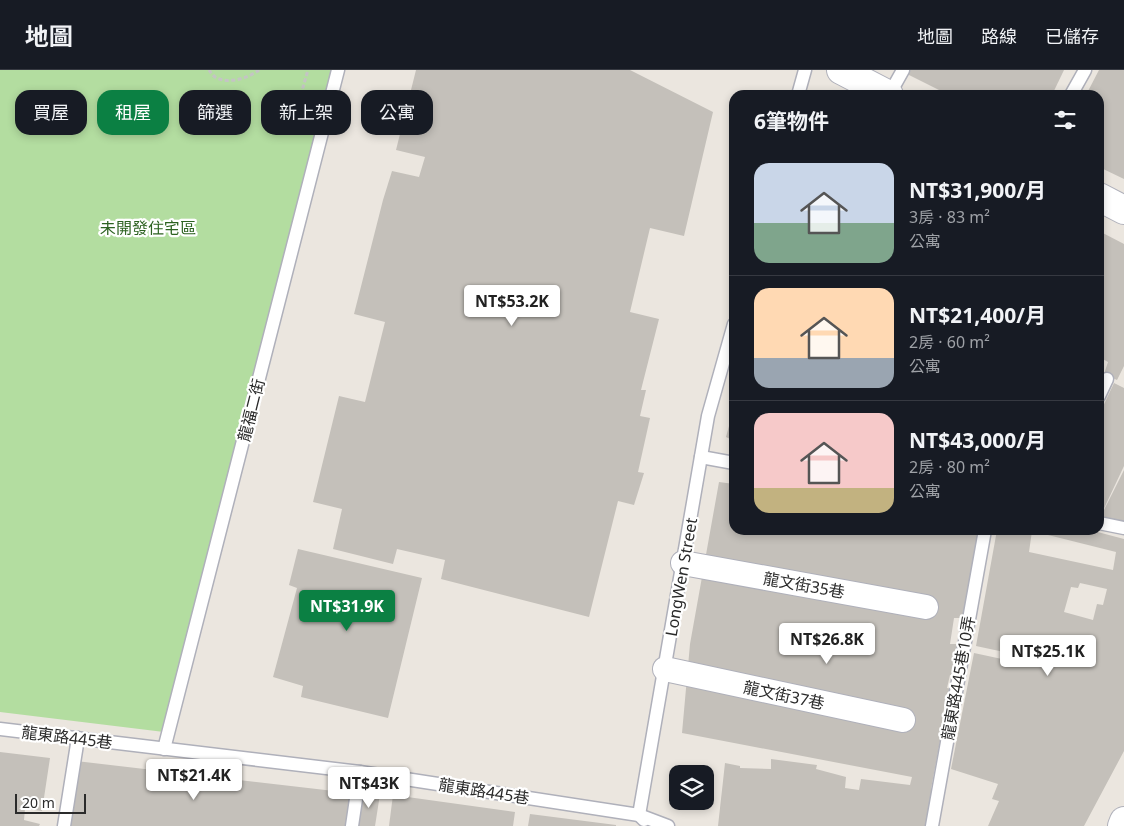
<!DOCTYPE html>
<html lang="zh-TW">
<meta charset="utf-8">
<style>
:root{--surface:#171b24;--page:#242831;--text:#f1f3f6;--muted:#9ea1a6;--line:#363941;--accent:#0b8043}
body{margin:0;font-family:"Noto Sans","Noto Sans TC",sans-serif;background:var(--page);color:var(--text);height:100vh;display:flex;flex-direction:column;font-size:19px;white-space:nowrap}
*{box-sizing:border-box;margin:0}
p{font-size:16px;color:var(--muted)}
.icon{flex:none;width:28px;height:28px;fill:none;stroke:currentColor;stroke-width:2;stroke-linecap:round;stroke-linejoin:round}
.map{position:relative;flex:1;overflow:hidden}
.side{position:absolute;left:729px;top:20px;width:375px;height:445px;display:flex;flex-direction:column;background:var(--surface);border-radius:15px;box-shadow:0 2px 8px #0003}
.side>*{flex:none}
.banner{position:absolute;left:15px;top:20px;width:475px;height:45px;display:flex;gap:10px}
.controls{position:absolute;left:669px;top:695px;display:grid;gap:10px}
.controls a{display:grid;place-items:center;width:45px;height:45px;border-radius:10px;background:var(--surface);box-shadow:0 2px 8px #0003;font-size:25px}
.scale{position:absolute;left:15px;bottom:12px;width:71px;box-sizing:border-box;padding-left:5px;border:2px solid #2b2b2b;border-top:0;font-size:14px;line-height:18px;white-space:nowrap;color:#2b2b2b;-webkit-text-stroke:4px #fff;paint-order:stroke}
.price{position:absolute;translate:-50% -42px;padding:0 11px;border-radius:5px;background:#fff;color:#222;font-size:16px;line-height:32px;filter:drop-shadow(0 1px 2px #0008)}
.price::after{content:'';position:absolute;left:50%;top:30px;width:15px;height:11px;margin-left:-8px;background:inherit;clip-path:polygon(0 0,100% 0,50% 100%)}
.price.selected{background:var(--accent);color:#fff}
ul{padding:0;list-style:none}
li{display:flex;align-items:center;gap:15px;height:125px;padding:0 25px}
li+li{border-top:1px solid var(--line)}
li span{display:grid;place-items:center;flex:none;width:140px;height:100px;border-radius:15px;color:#555}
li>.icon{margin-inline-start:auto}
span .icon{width:60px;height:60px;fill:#fffc;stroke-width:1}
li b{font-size:21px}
h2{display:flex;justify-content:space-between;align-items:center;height:60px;padding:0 25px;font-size:21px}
.pill{padding:0 18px;border-radius:15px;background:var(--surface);box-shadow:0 2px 8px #0003;font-size:18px;line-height:45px}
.pill.selected{background:var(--accent);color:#fff}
header{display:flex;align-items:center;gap:30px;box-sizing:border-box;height:70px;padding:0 25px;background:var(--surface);border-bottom:1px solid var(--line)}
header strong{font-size:24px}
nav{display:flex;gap:28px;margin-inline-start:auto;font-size:18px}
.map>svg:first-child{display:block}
</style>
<header>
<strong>地圖</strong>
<nav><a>地圖</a><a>路線</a><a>已儲存</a></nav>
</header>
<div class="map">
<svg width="1124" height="756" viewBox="0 0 1124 756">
<rect width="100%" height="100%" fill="#ebe6df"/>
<path fill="#b3dda0" d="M 0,0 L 340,0 L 164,662 L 0,642 Z"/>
<g fill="#c4c0ba" fill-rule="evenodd">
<path d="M 416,0 L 630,0 L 713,42 L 684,166 L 650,158 L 630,242 L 659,249 L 641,320 L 646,320 L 640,346 L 650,348 L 638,402 L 644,403 L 634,435 L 618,431 L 589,547 L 441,509 L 445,490 L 397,479 L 393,494 L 333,479 L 342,439 L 313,432 L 339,326 L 365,332 L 385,252 L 354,244 L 383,130 L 392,101 L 419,107 L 425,87 L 396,80 Z"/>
<path d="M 910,0 L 1064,0 L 1052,25 L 949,25 L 907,4 Z"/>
<path d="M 1099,0 L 1124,0 L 1124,109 L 1099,97 L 1099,25 L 1086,25 Z"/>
<path d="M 1099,161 L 1124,174 L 1124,296 L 1117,310 L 1104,304 L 1108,292 L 1099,287 Z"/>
<path d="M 1114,313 L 1124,318 L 1124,396 L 1099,449 L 1099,345 Z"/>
<path d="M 729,356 L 734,358 L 734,371 L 726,367 Z"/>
<path d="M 1124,400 L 1124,453 L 1100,448 Z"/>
<path d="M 719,412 L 734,414 L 734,460 L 982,460 L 965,548 L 954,548 L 950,574 L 961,574 L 954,605 L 950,605 L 947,618 L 952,619 L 950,634 L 945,633 L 942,650 L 944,650 L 931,719 L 933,724 L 927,756 L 718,756 L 725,693 L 740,696 L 740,698 L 771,699 L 771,689 L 817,695 L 816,699 L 846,707 L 845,718 L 859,720 L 861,709 L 910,715 L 912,707 L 682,663 L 690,574 Z"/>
<path d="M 997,460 L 1090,460 L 1124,469 L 1124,681 L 1084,756 L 988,756 L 999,731 L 992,729 L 998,714 L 951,699 L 974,583 L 1002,589 L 1004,582 L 976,576 ZM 1032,461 L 1116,482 L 1113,500 L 1029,482 ZM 1080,513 L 1107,519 L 1103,535 L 1097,534 L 1093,550 L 1064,542 L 1071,517 L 1078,518 Z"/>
<path d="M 298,479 L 422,508 L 388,648 L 301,627 L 303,616 L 273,607 L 297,518 L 289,515 Z"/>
<path d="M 0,682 L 50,688 L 42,741 L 25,739 L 24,750 L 40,754 L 39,756 L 0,756 Z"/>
<path d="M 76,691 L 334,721 L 350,728 L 345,756 L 67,756 Z"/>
<path d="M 364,721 L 380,724 L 375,756 L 358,756 Z"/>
<path d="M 393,725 L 515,742 L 513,756 L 389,756 Z"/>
<path d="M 530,744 L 616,755 L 616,756 L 528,756 Z"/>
</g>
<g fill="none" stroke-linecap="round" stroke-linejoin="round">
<g stroke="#afb0ba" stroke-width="15">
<g id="lane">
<path d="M 798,25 L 805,0"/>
<path d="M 889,25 L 903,0"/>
<path d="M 1071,25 L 1085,0"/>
<path d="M 1099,326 L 1107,309"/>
<path d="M 701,387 L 734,393"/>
<path d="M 1099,453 L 1124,458"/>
<path d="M 0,659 L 360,702 L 639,745 L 668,756"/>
<path d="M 164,679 L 338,0"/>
<path d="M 644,750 L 639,745 L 708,346 L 734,254"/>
<path d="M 64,756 L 78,668"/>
<path d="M 352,756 L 360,702"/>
<path d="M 932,756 L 985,460"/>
</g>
</g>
<g stroke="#afb0ba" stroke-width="26">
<g id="street">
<path d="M 683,493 L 926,537"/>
<path d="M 665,599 L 903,650"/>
</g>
</g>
<g stroke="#afb0ba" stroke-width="30">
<g id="secondary">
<path d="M 841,0 L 889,25"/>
<path d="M 1099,127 L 1124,140"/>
<path d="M 1122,756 L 1124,751"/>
</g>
</g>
<g stroke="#c4c4c4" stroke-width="3" stroke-dasharray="4 2.5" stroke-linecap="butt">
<path d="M 209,0 C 211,3 214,7 217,8 C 230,14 248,8 259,0"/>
<path d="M 299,31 L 308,0"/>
</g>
<use href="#lane" stroke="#fff" stroke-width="12"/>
<use href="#street" stroke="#fff" stroke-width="24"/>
<use href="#secondary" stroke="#fff" stroke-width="28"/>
</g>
<g text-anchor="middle" stroke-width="4.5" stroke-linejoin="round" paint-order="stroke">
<g font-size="16" fill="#2d6221" stroke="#fff">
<text x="148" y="164">未開發住宅區</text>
</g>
<g font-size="16" fill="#2b2b2b" stroke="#fff">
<text transform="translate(251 340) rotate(-76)" y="6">龍福二街</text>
<text transform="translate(681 507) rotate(-80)" y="6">LongWen Street</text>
<text transform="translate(804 515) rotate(10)" y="6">龍文街35巷</text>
<text transform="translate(958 608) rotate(-80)" y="6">龍東路445巷10弄</text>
<text transform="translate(784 625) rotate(12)" y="6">龍文街37巷</text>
<text transform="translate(67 667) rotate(7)" y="6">龍東路445巷</text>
<text transform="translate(484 721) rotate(9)" y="6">龍東路445巷</text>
</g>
</g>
</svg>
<div class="controls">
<a><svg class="icon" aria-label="layers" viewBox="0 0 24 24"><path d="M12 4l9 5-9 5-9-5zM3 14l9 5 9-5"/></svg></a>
</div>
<div class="scale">20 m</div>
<b class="price" style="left:512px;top:257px">NT$53.2K</b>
<b class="price selected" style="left:347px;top:562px">NT$31.9K</b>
<b class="price" style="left:827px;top:595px">NT$26.8K</b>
<b class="price" style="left:1048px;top:607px">NT$25.1K</b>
<b class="price" style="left:194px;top:731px">NT$21.4K</b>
<b class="price" style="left:369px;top:739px">NT$43K</b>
<div class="banner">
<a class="pill">買屋</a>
<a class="pill selected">租屋</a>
<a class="pill">篩選</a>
<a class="pill">新上架</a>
<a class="pill">公寓</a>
</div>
<section class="side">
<h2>6筆物件<svg class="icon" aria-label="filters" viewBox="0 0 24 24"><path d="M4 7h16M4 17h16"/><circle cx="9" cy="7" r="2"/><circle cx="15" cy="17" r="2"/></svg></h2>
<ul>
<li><span style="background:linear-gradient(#c9d6e8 60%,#7fa58c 0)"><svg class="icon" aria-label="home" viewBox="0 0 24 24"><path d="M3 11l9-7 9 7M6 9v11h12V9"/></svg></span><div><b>NT$31,900/月</b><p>3房 · 83 m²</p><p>公寓</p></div></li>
<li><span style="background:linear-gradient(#ffd9b3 70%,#9aa5b1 0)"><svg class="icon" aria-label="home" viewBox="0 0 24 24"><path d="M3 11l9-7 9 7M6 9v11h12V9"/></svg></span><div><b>NT$21,400/月</b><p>2房 · 60 m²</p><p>公寓</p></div></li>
<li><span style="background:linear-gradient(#f6c9c9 75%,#c2b280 0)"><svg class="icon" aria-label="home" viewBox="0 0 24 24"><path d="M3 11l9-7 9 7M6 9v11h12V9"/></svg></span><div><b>NT$43,000/月</b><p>2房 · 80 m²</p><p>公寓</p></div></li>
</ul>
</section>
</div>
